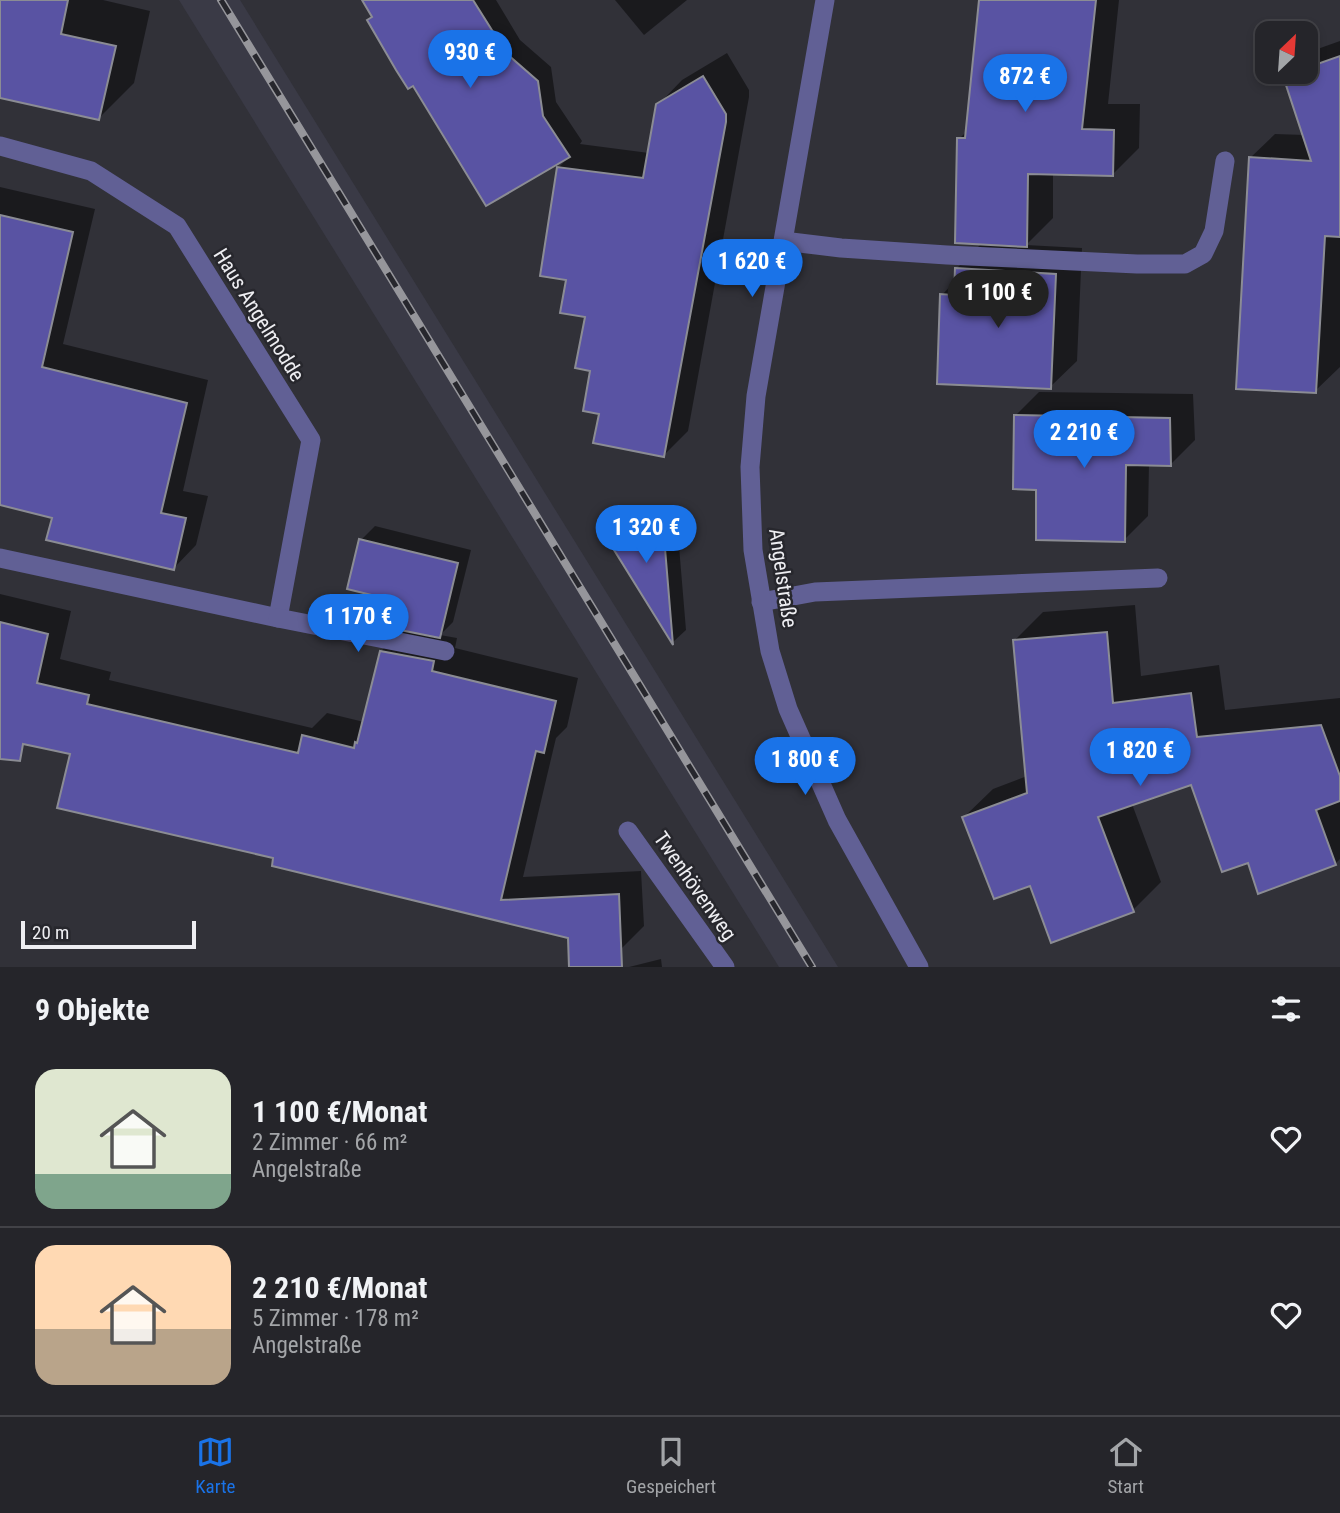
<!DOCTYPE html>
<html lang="de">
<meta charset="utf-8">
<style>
:root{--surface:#25252a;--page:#313136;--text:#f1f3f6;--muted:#a3a5a8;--line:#424247;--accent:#1a73e8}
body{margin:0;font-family:"Roboto Condensed",sans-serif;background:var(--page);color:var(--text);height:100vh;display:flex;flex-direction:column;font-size:26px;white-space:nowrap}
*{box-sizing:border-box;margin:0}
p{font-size:23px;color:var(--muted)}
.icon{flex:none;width:38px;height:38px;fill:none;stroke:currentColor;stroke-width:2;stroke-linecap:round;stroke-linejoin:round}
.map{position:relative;height:967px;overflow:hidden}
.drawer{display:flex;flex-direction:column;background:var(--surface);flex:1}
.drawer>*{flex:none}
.needle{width:46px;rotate:25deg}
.controls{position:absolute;left:1255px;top:21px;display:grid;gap:14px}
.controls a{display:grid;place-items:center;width:63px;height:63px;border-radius:14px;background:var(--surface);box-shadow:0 4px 10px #0003,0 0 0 2px var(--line);font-size:35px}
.scale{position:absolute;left:21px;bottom:18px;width:175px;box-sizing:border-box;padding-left:7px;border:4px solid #eeeef2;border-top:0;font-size:19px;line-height:24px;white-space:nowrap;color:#eeeef2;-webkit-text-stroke:5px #27272d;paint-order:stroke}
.price{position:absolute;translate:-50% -60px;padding:0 16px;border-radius:24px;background:var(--accent);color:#fff;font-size:23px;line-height:46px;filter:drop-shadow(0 2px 4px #0008)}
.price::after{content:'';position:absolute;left:50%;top:42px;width:21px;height:16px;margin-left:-10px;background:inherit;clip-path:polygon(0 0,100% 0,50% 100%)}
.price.current{background:#222;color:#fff}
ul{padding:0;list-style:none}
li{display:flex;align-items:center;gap:21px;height:175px;padding:0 35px}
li+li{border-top:2px solid var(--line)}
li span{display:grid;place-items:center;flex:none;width:196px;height:140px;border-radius:21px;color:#555}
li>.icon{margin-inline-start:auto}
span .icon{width:84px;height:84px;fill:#fffc;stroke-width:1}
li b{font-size:30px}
h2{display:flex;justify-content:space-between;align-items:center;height:84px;padding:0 35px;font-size:30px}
.tab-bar{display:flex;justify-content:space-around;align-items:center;height:98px;border-top:2px solid var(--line);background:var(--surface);font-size:19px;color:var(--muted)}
.tab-bar a{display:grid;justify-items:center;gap:4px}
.tab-bar .current{color:var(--accent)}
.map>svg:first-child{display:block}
</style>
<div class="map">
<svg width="1340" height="967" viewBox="0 0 1340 967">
<rect width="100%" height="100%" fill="#313138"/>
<path fill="#3a3a46" d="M 179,0 L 240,0 L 838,967 L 779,967 Z"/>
<g fill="#0007">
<path d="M 0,0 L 103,0 L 150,11 L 134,83 L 99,118 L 0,96 Z"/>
<path d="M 364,0 L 496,0 L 520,40 L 551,67 L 556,102 L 582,141 L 580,144 L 649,153 L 658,105 L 682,80 L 727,53 L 749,90 L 749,97 L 688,431 L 664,455 L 601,413 L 592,369 L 587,315 L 558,168 L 570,156 L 487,204 L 414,83 L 369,20 L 373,16 Z"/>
<path d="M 615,0 L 687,0 L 644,35 Z"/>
<path d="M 981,0 L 1119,0 L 1108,104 L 1140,104 L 1139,148 L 1113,174 L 1053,173 L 1053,218 L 1026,245 L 1082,248 L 1077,361 L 1050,387 L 942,295 L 956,280 L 957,268 L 982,243 L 959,139 L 968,130 Z"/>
<path d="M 1340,41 L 1340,367 L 1315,391 L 1250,158 L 1275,134 L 1305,135 L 1285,76 L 1289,72 L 1306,72 L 1306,55 L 1309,52 Z"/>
<path d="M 0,187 L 95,209 L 63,344 L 208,380 L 183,491 L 208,496 L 196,545 L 174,568 L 54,517 L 0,504 Z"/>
<path d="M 1039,392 L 1193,394 L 1195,440 L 1171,464 L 1149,464 L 1148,516 L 1124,540 L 1038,488 L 1015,416 Z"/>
<path d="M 651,506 L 676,510 L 686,630 L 673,642 L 608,537 L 622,523 Z"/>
<path d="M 375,526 L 471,550 L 453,622 L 440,635 L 457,638 L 455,648 L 578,678 L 567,727 L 556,738 L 523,877 L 641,871 L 644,926 L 621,949 L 275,857 L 72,753 L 0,737 L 0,594 L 71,611 L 60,659 L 111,672 L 109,680 L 312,728 L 327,713 L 364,722 L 381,651 L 404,629 L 394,598 L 361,540 Z"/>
<path d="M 1135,605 L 1141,676 L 1219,665 L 1225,710 L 1340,698 L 1340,859 L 1335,864 L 1249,861 L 1192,783 L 1132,804 L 1161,882 L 1133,910 L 1031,884 L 964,817 L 993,789 L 1027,776 L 1015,640 L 1043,612 Z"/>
<path d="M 661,959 L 662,967 L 629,967 Z"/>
</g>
<g fill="#5953a3" stroke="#8b8c94" stroke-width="2">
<path d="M 0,0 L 68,0 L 61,34 L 116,46 L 99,120 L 0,98 Z"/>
<path d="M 362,0 L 473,0 L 507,54 L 538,81 L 543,116 L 570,157 L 486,206 L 413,86 L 408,89 L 396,70 L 367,20 L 372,17 Z"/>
<path d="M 979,0 L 1096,0 L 1082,129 L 1114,130 L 1113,176 L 1028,174 L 1027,247 L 955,243 L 957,138 L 965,138 Z"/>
<path d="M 1340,56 L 1340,237 L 1325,236 L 1316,393 L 1236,389 L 1249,157 L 1311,161 L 1283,76 L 1294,72 L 1306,72 L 1306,68 Z"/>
<path d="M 703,76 L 726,114 L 726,122 L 664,457 L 593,443 L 599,414 L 583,411 L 590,371 L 575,368 L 585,317 L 560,313 L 566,280 L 540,276 L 557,167 L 643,178 L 656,104 Z"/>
<path d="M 0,215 L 73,232 L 42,367 L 187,403 L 161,513 L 186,518 L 174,570 L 46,540 L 52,518 L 0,505 Z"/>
<path d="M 955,268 L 1056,274 L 1051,389 L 937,384 L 940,294 L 954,295 Z"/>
<path d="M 1014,415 L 1170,418 L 1171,466 L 1126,465 L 1125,542 L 1036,540 L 1036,490 L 1013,489 Z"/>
<path d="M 636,519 L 663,524 L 673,645 L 606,537 Z"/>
<path d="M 359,539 L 458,563 L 440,638 L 385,627 L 392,600 L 347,589 Z"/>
<path d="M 0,622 L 48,634 L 37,683 L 89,695 L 87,704 L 298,753 L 302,735 L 354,748 L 355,742 L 357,743 L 380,651 L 434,661 L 432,671 L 556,701 L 544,753 L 536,751 L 501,900 L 619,894 L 622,967 L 569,967 L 568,938 L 272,866 L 273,858 L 57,808 L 70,754 L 23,744 L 20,761 L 0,759 Z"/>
<path d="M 1107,632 L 1113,703 L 1191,693 L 1197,737 L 1321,725 L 1340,776 L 1340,801 L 1316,810 L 1336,865 L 1258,894 L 1248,863 L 1222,872 L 1191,785 L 1098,817 L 1134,912 L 1051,943 L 1030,886 L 994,899 L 962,817 L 1027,793 L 1013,640 Z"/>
</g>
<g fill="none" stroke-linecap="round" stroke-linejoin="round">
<g stroke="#616095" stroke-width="19">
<path d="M 783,241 L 841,248 L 947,255 L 1137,264 L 1185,264 L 1203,254 L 1214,231 L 1225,161"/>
<path d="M 761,602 L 815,592 L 1158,578"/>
</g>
<g stroke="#616095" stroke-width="19">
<path d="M 0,146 L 91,171 L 177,226 L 311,440 L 278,618 L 0,558"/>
<path d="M 278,618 L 445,651"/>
<path d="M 628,831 L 725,967"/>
</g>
<path stroke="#616095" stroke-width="19" d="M 825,0 L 756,396 L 750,467 L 753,550 L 770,651 L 788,709 L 837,820 L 919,967"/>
<g stroke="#96969b" stroke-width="8">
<path id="rail" d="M 221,0 L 812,967"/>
</g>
<use href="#rail" stroke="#27272d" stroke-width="5" stroke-dasharray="16" stroke-linecap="butt"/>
</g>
<g text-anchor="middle" stroke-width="5" stroke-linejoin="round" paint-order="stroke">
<g font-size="21" fill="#eeeef2" stroke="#27272d">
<text transform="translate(259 315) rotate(58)" y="7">Haus Angelmodde</text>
<text transform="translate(783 578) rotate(82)" y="7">Angelstraße</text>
<text transform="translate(695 886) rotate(55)" y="7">Twenhövenweg</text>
</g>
</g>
</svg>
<div class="controls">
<a><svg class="needle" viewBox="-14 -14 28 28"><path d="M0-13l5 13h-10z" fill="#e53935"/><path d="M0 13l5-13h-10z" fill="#a3a5a8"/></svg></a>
</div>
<div class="scale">20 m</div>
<b class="price" style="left:470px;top:90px">930 €</b>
<b class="price" style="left:1025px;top:114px">872 €</b>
<b class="price" style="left:752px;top:299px">1 620 €</b>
<b class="price current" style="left:998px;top:330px">1 100 €</b>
<b class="price" style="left:1084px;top:470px">2 210 €</b>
<b class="price" style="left:646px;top:565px">1 320 €</b>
<b class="price" style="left:358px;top:654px">1 170 €</b>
<b class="price" style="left:1140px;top:788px">1 820 €</b>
<b class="price" style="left:805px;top:797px">1 800 €</b>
</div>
<section class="drawer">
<h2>9 Objekte<svg class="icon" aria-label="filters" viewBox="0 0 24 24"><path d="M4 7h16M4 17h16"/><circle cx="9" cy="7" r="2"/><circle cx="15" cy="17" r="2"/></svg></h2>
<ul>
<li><span style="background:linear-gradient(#dfe7d0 75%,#7fa58c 0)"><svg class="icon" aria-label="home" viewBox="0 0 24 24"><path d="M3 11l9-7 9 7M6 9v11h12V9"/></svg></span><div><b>1 100 €/Monat</b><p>2 Zimmer · 66 m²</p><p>Angelstraße</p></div><svg class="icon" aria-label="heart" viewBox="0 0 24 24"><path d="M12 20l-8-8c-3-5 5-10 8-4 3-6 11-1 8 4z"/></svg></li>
<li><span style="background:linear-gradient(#ffd9b3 60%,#b9a48a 0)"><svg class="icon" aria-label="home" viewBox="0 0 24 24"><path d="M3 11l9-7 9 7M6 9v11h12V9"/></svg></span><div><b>2 210 €/Monat</b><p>5 Zimmer · 178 m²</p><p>Angelstraße</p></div><svg class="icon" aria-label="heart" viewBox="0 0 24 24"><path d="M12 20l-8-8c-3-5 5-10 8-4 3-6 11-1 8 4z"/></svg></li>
</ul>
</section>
<nav class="tab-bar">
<a class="current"><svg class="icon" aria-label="map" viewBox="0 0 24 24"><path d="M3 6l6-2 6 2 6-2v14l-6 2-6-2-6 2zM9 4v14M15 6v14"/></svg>Karte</a>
<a><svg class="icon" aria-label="saved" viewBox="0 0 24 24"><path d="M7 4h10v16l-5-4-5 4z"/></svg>Gespeichert</a>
<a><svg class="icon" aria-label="home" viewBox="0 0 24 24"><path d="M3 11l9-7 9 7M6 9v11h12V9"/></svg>Start</a>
</nav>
